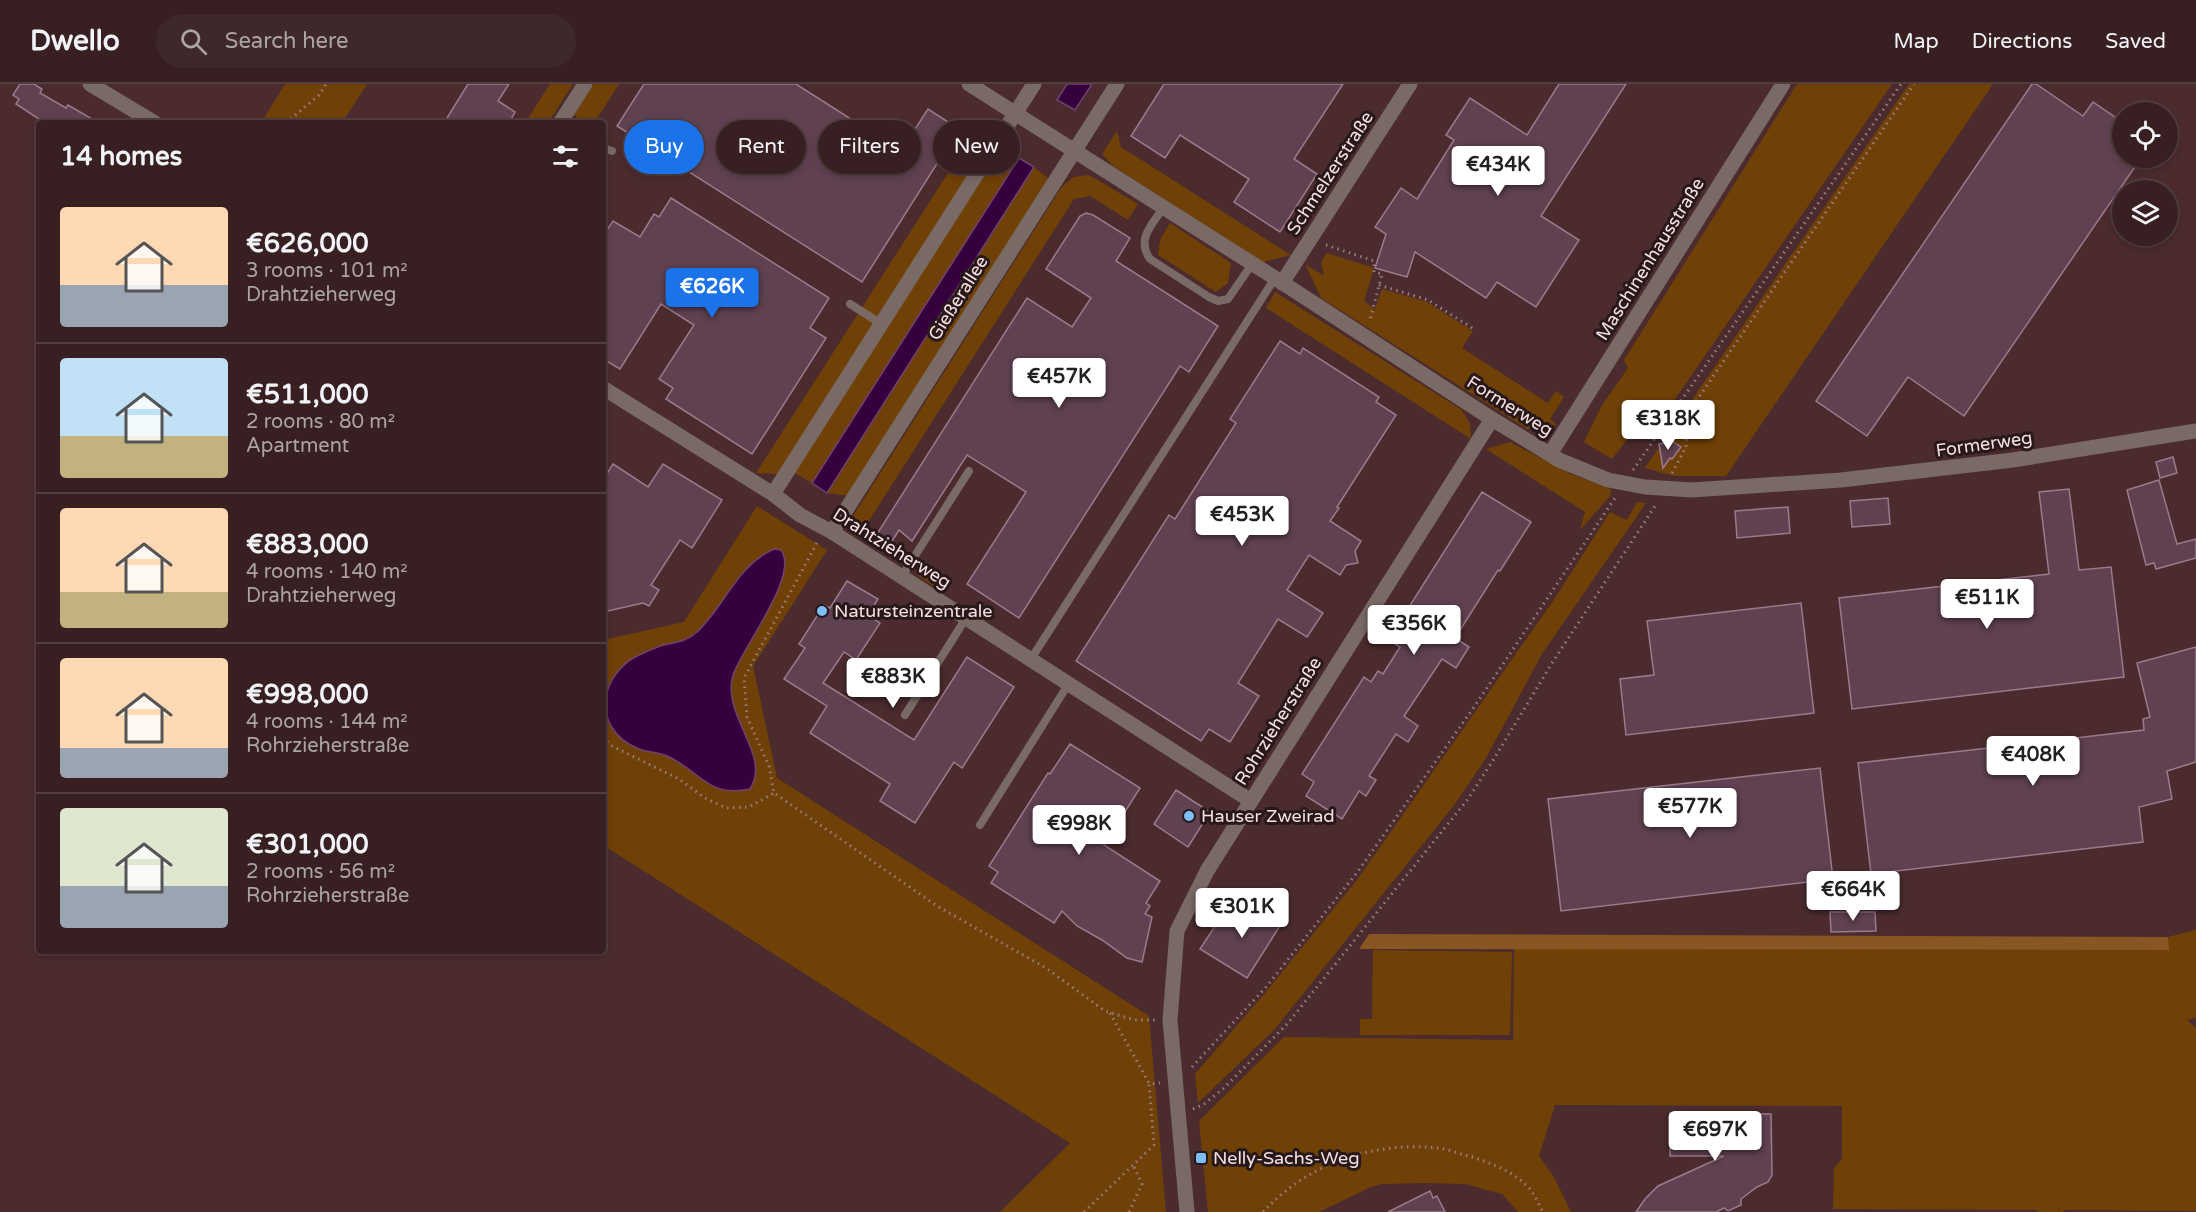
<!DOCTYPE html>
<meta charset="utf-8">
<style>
:root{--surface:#382022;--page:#3f282a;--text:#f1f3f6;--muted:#aba3a5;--line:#523e40;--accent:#1a73e8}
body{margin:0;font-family:"Varela Round",sans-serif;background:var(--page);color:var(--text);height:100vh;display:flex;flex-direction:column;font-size:22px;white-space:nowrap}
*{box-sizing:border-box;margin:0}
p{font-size:20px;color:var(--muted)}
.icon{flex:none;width:33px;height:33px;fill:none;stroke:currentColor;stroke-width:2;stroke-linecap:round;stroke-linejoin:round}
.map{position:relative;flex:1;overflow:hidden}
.side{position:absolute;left:36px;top:36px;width:570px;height:834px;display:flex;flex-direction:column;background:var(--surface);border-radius:6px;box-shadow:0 3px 9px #0003,0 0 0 2px var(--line)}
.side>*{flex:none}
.hud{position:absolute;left:624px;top:36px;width:570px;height:54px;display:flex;gap:12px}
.fabs{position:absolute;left:2112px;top:18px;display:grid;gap:12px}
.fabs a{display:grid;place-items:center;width:66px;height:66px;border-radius:50%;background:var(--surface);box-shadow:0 3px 9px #0003,0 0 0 2px var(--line);font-size:30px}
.price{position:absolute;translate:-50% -51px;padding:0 14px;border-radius:6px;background:#fff;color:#222;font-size:20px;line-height:39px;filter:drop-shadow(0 2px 3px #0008)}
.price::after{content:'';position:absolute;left:50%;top:36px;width:18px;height:14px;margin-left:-9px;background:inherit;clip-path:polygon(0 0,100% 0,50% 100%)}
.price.current{background:var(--accent);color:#fff}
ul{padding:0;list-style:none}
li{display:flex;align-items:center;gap:18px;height:150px;padding:0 24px}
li+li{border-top:2px solid var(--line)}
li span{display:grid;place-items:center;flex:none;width:168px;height:120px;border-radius:6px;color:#555}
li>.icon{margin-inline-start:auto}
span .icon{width:72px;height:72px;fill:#fffc;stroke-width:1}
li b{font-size:26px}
h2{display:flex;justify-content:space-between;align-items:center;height:72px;padding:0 24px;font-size:26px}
.pill{padding:0 21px;border-radius:27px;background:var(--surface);box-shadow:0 3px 9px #0003,0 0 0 2px var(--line);font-size:21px;line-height:54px}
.pill.current{background:var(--accent);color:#fff}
header{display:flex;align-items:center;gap:36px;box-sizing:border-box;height:84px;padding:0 30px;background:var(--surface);border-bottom:2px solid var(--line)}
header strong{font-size:28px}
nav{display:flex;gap:33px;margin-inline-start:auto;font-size:21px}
.search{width:420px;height:54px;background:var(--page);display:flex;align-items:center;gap:15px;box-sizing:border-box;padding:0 21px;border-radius:33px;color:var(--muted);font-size:22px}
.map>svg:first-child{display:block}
</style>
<header>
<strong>Dwello</strong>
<div class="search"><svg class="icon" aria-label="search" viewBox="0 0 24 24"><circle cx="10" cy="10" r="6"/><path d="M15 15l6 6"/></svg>Search here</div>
<nav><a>Map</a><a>Directions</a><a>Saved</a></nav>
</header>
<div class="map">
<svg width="2196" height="1128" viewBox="0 0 2196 1128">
<rect width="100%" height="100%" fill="#4b2b2e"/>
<g fill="#704107">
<path d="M 285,0 L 367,0 L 342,39 L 261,39 Z"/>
<path d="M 550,0 L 573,0 L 548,39 L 525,39 Z"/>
<path d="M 594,0 L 619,0 L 594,39 L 585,39 L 574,31 Z"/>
<path d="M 1797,0 L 1892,0 L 1649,353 L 1635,345 L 1612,375 L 1584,358 L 1602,321 L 1628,284 L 1624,276 Z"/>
<path d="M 1909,0 L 1993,0 L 1726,392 L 1674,392 L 1645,384 Z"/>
<path d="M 1117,47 L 1121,63 L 1291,171 L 1263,178 L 1113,82 L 1102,70 Z"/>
<path d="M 973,50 L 989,59 L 777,390 L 756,389 Z"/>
<path d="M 998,64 L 1019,74 L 812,399 L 793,388 Z"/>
<path d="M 1034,83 L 1049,95 L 850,412 L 827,409 Z"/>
<path d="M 1089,91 L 1138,120 L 1128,136 L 1090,112 L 1074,115 L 858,454 L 849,448 L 848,440 L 1061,104 L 1073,93 Z"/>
<path d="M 1170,139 L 1231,179 L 1228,199 L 1216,208 L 1158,171 L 1160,156 Z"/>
<path d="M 1327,169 L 1374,184 L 1364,217 L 1375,225 L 1382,205 L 1427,218 L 1473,247 L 1462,264 L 1548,319 L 1556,307 L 1564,313 L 1550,335 L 1557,341 L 1527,345 L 1321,214 L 1305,180 L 1324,192 L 1321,178 Z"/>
<path d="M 1275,208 L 1462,326 L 1470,340 L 1471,355 L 1266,224 Z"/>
<path d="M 1510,358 L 1571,390 L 1611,405 L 1610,412 L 1580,446 L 1585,428 L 1486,365 Z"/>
<path d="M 1637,418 L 1646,419 L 1542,570 L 1486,674 L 1455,720 L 1274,946 L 1198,1019 L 1195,990 L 1265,909 L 1357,796 L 1555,514 L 1610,428 L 1627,436 Z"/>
<path d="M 757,422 L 827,466 L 753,582 L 777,694 L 1149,932 L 1166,1128 L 1000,1128 L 1070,1059 L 603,761 L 603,556 L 684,538 Z"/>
<path d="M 921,477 L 947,495 L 943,503 L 939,506 L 918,492 L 916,488 Z"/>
<path d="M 2196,846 L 2196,934 L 2187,936 L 2196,944 L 2196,1127 L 2064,1126 L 2063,1128 L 2038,1128 L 2037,1126 L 1833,1125 L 1834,1084 L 1842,1075 L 1842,1022 L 1555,1021 L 1539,1072 L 1554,1093 L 1571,1128 L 1518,1128 L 1502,1110 L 1465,1100 L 1424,1099 L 1382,1100 L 1371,1103 L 1319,1128 L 1208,1128 L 1199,1037 L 1284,953 L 1513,956 L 1514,864 L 2168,866 L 2168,853 Z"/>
<path d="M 1373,866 L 1512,868 L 1510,951 L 1360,951 L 1360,935 L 1372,935 Z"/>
</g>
<path fill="#875622" d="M 1369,850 L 2168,853 L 2169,866 L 1359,865 Z"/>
<g fill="#36003e" stroke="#70436f" stroke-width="1.5">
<path d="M 1067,0 L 1092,0 L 1075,26 L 1057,16 Z"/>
<path d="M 1019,74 L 1034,83 L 827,409 L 812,399 Z"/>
<path d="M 774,465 L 781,466 C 800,491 742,564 733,591 C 721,632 772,671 750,705 C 709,714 702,689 669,673 C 660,668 649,669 639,665 C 615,656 600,633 607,608 C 611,594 622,580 635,573 C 644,569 655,563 664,561 C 677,558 687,557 697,548 C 725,522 736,482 774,465 Z"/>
</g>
<g fill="#604151" stroke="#9c7a8b" stroke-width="1.5">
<path d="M 20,0 L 34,0 L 42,5 L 40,9 L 66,24 L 68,21 L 99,39 L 37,39 L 39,35 L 16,20 L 19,15 L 13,11 Z"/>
<path d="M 468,0 L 509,0 L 498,17 L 515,28 L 509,39 L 455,39 L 447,34 Z"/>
<path d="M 644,0 L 796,0 L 901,67 L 928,25 L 959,45 L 862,198 L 617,42 Z"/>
<path d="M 1164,0 L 1343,0 L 1294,75 L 1317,90 L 1280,148 L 1234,118 L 1249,95 L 1180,51 L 1165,74 L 1131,52 Z"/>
<path d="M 1559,0 L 1626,0 L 1541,132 L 1579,156 L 1536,223 L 1497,198 L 1486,214 L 1415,168 L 1407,193 L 1375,184 L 1386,150 L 1375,143 L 1401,104 L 1417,115 L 1454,56 L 1446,51 L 1470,14 L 1527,51 Z"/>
<path d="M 2032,0 L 2036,0 L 2083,32 L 2093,18 L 2122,38 L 2122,74 L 2141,74 L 1964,332 L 1908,293 L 1867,352 L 1816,317 Z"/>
<path d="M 671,114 L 829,214 L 810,244 L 826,254 L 752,370 L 666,315 L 673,304 L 659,295 L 694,241 L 661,220 L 620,285 L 603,275 L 603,152 L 613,137 L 640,153 L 654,130 L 659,133 Z"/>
<path d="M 1086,129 L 1093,131 L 1130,154 L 1116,177 L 1218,242 L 1189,288 L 1180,282 L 1019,534 L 967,500 L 1026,408 L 967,371 L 912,457 L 899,446 L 891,459 L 877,450 L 1027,214 L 1072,243 L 1091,214 L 1046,185 L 1080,132 Z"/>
<path d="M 1280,257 L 1300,270 L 1303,264 L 1379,313 L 1376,318 L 1396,331 L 1337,423 L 1339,424 L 1330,437 L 1361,457 L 1355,467 L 1358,479 L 1346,481 L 1340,491 L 1309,471 L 1287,506 L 1323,529 L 1307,553 L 1278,535 L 1238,599 L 1259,612 L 1230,658 L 1209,645 L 1201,657 L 1076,577 L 1169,431 L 1175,435 L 1236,339 L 1230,335 Z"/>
<path d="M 1672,357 L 1681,363 L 1672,375 L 1670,374 L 1663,384 L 1659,360 Z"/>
<path d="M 2173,373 L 2177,389 L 2160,394 L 2156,378 Z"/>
<path d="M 613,380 L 648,403 L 663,380 L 722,416 L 692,464 L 680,456 L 651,501 L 659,506 L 649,522 L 643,519 L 603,528 L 603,396 Z"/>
<path d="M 2159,396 L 2177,460 L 2196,455 L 2196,474 L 2156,485 L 2154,479 L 2146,481 L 2127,406 Z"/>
<path d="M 2069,405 L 2079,486 L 2111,483 L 2124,593 L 1852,625 L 1839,514 L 2049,490 L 2039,408 Z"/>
<path d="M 1482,408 L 1531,438 L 1500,487 L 1498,486 L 1455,554 L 1469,563 L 1456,584 L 1442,575 L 1404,632 L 1418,642 L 1408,658 L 1396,650 L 1369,692 L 1376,696 L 1366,712 L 1359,707 L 1342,735 L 1306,712 L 1314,698 L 1302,690 L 1364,593 L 1371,598 L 1378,587 L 1383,590 L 1400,563 L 1388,556 Z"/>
<path d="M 1888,414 L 1890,440 L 1852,443 L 1850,417 Z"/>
<path d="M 1788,423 L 1790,449 L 1737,454 L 1735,427 Z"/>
<path d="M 847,497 L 878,515 L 868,531 L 880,539 L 856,576 L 844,568 L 823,599 L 914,656 L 967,573 L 1014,603 L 962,684 L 954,678 L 915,739 L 880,717 L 890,700 L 810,649 L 827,622 L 784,595 L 805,564 L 799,560 L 824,521 L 830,524 Z"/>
<path d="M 1801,519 L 1814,629 L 1626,651 L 1620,595 L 1654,591 L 1647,537 Z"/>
<path d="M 2196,563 L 2196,678 L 2167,687 L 2172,715 L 2139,723 L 2143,758 L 1871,790 L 1858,679 L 2144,646 L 2143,635 L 2150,633 L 2137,579 Z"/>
<path d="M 1070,660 L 1140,704 L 1104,761 L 1160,797 L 1146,819 L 1150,822 L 1145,830 L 1152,833 L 1142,878 L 1127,874 L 1102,856 L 1077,842 L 1062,827 L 1054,839 L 991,799 L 998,788 L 989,782 L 1048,689 L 1050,690 Z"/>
<path d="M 1820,684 L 1833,795 L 1561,827 L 1548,715 Z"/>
<path d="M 1176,706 L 1210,728 L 1188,763 L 1154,740 Z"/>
<path d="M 1250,819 L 1257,823 L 1259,820 L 1267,830 L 1270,827 L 1281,840 L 1247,894 L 1200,865 L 1223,830 L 1237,839 Z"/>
<path d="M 1830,828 L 1875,828 L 1876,847 L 1831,848 Z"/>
<path d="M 1670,1029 L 1771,1030 L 1772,1091 L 1768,1098 L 1757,1103 L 1741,1115 L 1741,1121 L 1728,1127 L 1724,1124 L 1716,1128 L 1636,1128 L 1645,1115 L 1658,1102 L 1724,1072 L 1670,1072 Z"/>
<path d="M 1430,1107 L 1433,1114 L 1437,1112 L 1445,1128 L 1388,1128 Z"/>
</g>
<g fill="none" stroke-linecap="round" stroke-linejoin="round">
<g stroke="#987d7f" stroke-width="3" stroke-dasharray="1.5 4.5" stroke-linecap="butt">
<path d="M 286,39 L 319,11 L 326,0"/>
<path d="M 1326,161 L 1374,177 L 1374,188 L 1382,190 L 1370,236"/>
<path d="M 1379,201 L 1428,216 L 1474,245"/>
<path d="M 1633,386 L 1901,0"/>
<path d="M 1672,389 L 1686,363 L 1688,329 L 1914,0"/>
<path d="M 817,459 L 744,594 L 747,633 L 769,682 L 774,709 L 937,822 L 1046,884 L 1105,927 L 1134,936 L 1155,936"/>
<path d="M 603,653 L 610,661 L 679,695 L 705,714 L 726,724 L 749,723 L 774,709"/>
<path d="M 1110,929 L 1149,999"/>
<path d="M 1192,983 L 1267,902 L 1359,786 L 1472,626 L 1615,414"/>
<path d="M 1193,1025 L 1204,1020 L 1223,1005 L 1288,939 L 1468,715 L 1492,678 L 1552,579 L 1657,419"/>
<path d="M 1084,1128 L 1154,1061 L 1149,1000 L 1160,999"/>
<path d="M 1129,1128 L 1142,1100 L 1133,1081"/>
<path d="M 1263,1128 C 1307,1080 1373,1057 1438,1064 C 1448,1065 1459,1070 1469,1072 C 1491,1079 1513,1087 1529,1104 C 1535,1111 1539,1121 1543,1128"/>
</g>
<g stroke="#7a6a65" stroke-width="8">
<path d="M 603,64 L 612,67"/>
<path d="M 1163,124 C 1152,141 1136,155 1150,175 L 1209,213 L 1218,217 L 1228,215 L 1252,180"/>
<path d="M 850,220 L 880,239"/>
<path d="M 902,492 L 969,387"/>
<path d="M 1031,575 L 1275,194"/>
<path d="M 905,631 L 966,534"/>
<path d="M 980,741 L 1069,599"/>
</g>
<g stroke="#7a6a65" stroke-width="15">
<path d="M 90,0 L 155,39"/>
<path d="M 969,0 L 1275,194 L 1492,335 L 1559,376 L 1608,396 L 1645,403 L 1692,406 L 1841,396 L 2013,376 L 2196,347"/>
<path d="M 560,39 L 585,0"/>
<path d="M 1282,199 L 1410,0"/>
<path d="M 603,304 L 773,410 L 800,431 L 832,448 L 1251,717"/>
<path d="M 1550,370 L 1783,0"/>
<path d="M 773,410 L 1034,0"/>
<path d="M 832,448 L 1117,0"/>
<path d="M 1187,1128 L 1170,936 L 1177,847 L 1207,787 L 1492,335"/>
</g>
</g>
<g fill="#7bbef8" stroke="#27181a" stroke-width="2">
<circle cx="822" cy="527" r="6"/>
<circle cx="1189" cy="732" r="6"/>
<rect x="1195" y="1068" width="12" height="12" rx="3"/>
</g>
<g text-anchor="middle" stroke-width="6" stroke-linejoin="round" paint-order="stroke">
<g font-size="18" fill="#f6e0e1" stroke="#27181a">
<text transform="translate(1330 89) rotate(-57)" y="6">Schmelzerstraße</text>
<text transform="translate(1650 175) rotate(-58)" y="6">Maschinenhausstraße</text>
<text transform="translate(958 214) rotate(-58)" y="6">Gießerallee</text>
<text transform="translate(1510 322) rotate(32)" y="6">Formerweg</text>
<text transform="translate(1984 360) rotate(-8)" y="6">Formerweg</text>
<text transform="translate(892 464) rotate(32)" y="6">Drahtzieherweg</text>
<text transform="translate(1278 637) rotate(-58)" y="6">Rohrzieherstraße</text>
</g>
<g font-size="18" fill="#f6e0e1" stroke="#27181a" text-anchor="start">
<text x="834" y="533">Natursteinzentrale</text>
<text x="1201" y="738">Hauser Zweirad</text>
<text x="1213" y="1080">Nelly-Sachs-Weg</text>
</g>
</g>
</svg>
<div class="fabs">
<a><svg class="icon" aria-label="locate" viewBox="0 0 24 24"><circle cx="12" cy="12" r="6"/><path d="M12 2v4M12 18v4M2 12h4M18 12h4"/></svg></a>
<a><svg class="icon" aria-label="layers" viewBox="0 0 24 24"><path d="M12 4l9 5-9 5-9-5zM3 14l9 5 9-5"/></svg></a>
</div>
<b class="price" style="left:1498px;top:113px">€434K</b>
<b class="price current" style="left:712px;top:235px">€626K</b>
<b class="price" style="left:1059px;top:325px">€457K</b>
<b class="price" style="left:1668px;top:367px">€318K</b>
<b class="price" style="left:1242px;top:463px">€453K</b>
<b class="price" style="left:1987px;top:546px">€511K</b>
<b class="price" style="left:1414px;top:572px">€356K</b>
<b class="price" style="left:893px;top:625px">€883K</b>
<b class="price" style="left:2033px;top:703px">€408K</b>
<b class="price" style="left:1690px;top:755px">€577K</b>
<b class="price" style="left:1079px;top:772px">€998K</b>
<b class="price" style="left:1853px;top:838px">€664K</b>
<b class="price" style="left:1242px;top:855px">€301K</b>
<b class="price" style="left:1715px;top:1078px">€697K</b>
<div class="hud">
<a class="pill current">Buy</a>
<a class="pill">Rent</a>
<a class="pill">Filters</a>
<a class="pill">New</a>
</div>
<section class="side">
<h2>14 homes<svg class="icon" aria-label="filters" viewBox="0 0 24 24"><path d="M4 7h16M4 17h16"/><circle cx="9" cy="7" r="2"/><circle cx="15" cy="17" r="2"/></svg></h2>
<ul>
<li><span style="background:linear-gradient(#ffd9b3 65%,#9aa5b1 0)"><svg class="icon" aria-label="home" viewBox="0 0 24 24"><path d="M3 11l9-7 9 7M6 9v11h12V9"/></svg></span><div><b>€626,000</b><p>3 rooms · 101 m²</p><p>Drahtzieherweg</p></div></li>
<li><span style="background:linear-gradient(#bfe0f5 65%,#c2b280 0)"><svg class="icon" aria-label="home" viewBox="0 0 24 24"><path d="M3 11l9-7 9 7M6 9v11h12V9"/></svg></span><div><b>€511,000</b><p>2 rooms · 80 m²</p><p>Apartment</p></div></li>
<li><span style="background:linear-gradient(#ffd9b3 70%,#c2b280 0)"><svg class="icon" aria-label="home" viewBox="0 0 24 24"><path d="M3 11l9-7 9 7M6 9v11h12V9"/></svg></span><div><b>€883,000</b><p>4 rooms · 140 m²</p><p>Drahtzieherweg</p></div></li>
<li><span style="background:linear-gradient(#ffd9b3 75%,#9aa5b1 0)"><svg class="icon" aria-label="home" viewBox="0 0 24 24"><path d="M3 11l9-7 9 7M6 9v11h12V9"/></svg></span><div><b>€998,000</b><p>4 rooms · 144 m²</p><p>Rohrzieherstraße</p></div></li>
<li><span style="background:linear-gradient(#dfe7d0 65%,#9aa5b1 0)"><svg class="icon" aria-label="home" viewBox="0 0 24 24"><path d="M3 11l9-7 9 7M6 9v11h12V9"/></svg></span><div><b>€301,000</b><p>2 rooms · 56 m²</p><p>Rohrzieherstraße</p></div></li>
</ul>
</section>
</div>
